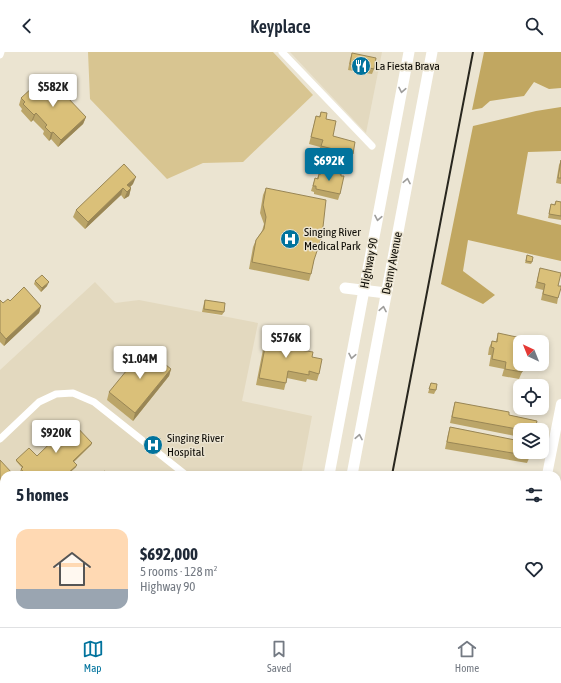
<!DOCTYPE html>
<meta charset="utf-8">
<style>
:root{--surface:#fff;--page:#f6f6f7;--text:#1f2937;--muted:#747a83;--line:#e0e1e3;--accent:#01739d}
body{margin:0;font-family:"Asap Condensed",sans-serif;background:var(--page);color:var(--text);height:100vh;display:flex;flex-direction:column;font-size:15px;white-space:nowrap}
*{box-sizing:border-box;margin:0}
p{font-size:13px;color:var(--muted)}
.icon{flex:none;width:22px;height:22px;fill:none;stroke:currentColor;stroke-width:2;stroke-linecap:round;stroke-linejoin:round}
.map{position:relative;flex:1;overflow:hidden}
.sheet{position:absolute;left:0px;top:419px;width:561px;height:156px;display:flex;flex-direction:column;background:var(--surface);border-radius:12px 12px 0 0;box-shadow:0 2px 6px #0003}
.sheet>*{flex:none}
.needle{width:26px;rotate:317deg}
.tools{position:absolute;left:513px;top:283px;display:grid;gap:8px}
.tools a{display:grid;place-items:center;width:36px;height:36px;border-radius:8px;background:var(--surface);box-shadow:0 2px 6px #0003;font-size:20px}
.price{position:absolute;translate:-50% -34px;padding:0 9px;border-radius:4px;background:#fff;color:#222;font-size:13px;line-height:26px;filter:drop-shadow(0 1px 2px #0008)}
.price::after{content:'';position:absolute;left:50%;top:24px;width:12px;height:9px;margin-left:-6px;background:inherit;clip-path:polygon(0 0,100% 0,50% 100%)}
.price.active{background:var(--accent);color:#fff}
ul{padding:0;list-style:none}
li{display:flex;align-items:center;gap:12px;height:100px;padding:0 16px}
li span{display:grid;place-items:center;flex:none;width:112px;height:80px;border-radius:12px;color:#555}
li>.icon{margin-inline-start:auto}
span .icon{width:48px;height:48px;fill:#fffc;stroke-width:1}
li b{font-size:17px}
h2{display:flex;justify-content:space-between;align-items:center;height:48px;padding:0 16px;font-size:17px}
header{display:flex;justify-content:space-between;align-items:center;height:52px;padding:0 16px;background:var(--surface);font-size:18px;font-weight:600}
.tabs{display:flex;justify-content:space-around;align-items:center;height:56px;border-top:1px solid var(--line);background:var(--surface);font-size:11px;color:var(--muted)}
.tabs a{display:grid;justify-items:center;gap:2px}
.tabs .active{color:var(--accent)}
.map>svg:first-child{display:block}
</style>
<header><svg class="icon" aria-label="back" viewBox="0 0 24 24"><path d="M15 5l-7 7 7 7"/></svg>Keyplace<svg class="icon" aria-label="search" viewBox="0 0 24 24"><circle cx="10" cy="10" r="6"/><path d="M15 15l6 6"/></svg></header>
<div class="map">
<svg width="561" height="575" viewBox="0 0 561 575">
<rect width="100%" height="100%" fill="#ebe4d1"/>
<g fill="#e3d9bf">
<path d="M 290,0 L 382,0 L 366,81 Z"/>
<path d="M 95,230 L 115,251 L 139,248 L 258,271 L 242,349 L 312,364 L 301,423 L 4,423 L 4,571 L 273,571 L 272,575 L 0,574 L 0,318 Z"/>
</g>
<path fill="#d8c591" d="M 88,0 L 273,0 L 313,43 L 243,110 L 203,111 L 167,127 L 90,47 Z"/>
<g fill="#c1a761">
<path d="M 484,0 L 561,0 L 561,36 L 549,37 L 534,30 L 524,44 L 490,49 L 482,56 L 472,58 Z"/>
<path d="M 561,55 L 561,99 L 528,100 L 517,162 L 561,173 L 561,209 L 468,188 L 463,219 L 495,243 L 483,252 L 441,232 L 473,74 L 536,59 Z"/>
</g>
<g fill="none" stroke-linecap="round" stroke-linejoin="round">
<g stroke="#fff" stroke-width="7">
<path d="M 282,0 L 372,94"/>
<path d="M 0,3 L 1,0"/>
<path d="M 0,387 L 39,350 L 56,342 L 73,341 L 94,350 L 186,423"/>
</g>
<g stroke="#fff" stroke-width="10">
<path d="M 547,423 L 561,352"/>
<path d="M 557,553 L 561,558"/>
</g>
<g stroke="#fff" stroke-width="11">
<path d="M 345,236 L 386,241"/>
<path d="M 329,423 L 409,0"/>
<path d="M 352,423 L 432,0"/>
<path d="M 300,575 L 301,571"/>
<path d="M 323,575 L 324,571"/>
</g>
<g stroke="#28261e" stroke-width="2">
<path d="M 392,423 L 473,0"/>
<path d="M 364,575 L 365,571"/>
</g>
</g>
<g fill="#bba568">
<path d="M 352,1 L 374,17 L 372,22 L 348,18 L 350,7 Z"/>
<path d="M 21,46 L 86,65 L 83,72 L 58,95 L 51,87 L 49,89 L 43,82 L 44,79 L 33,68 L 31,70 L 21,59 L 22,57 L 19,53 Z"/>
<path d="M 321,60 L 326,67 L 333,84 L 353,102 L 350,109 L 318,102 L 320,95 L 309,92 L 316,64 L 319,65 Z"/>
<path d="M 561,108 L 561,132 L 556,131 L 559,113 Z"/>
<path d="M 319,122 L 340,142 L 338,148 L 314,142 L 314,140 L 311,139 L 315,126 L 317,126 Z"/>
<path d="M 133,132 L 130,135 L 131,136 L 129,144 L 124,147 L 121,143 L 85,177 L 73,165 L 76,158 Z"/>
<path d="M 266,136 L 314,208 L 311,222 L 309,229 L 249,217 L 253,195 L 256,188 L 262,179 L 264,172 L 260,161 L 263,143 Z"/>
<path d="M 556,149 L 561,150 L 561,168 L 548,166 L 551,152 L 554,153 Z"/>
<path d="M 527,203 L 532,210 L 531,212 L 525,211 Z"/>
<path d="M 540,216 L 558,234 L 558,246 L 557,252 L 541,248 L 543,238 L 535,236 Z"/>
<path d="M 35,229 L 47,234 L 41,240 L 34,232 Z"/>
<path d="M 0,248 L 3,251 L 10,249 L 41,254 L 39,261 L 4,294 L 0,290 Z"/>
<path d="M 205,248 L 224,260 L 222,263 L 202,260 L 204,251 Z"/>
<path d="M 268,280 L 293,297 L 312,305 L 319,322 L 317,329 L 307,327 L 306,330 L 287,326 L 284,338 L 256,333 L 265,287 Z"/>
<path d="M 498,281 L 520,290 L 522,320 L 519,327 L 502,324 L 504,317 L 489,314 L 491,303 L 488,303 L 489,296 L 492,289 L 496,289 Z"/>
<path d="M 171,317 L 169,324 L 133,369 L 107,348 L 109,340 Z"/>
<path d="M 431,331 L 436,338 L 434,342 L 428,341 Z"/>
<path d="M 455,350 L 509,363 L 537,369 L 530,404 L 527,411 L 445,397 L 448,382 L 450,375 L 514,388 L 515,384 L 450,371 L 453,357 Z"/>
<path d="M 92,391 L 91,393 L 74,410 L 76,415 L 67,423 L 24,423 L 20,419 L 22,416 L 16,409 L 16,408 L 37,404 Z"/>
<path d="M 423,571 L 451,571 L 449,575 L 442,575 L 441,574 L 440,575 L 423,575 L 422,574 Z"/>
<path d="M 497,571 L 516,571 L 513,575 L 496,575 Z"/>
</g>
<g fill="#998655">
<path d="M 36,61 L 33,68 L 31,70 L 34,63 Z"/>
<path d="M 86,65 L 83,72 L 58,95 L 61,88 Z"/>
<path d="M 53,80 L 51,87 L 49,89 L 51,81 Z"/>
<path d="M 136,125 L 133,132 L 126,139 L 127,133 Z"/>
<path d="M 123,136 L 121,143 L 85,177 L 88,170 Z"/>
<path d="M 131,136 L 129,144 L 124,147 L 127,140 Z"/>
<path d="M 49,230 L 47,234 L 41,240 L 42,236 Z"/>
<path d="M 41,254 L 39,261 L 4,294 L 6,287 Z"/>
<path d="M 171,317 L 169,324 L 133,369 L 135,361 Z"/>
<path d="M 92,391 L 91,393 L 72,411 L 73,409 Z"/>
<path d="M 77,413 L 76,415 L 67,423 L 66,423 Z"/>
<path d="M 4,450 L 4,455 L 0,458 L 0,454 Z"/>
<path d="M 440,571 L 442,571 L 440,575 L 436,575 Z"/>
<path d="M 449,571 L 451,571 L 450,574 L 449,575 L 447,575 L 447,573 Z"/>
<path d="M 511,571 L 516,571 L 513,575 L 508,575 Z"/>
</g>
<g fill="#dac079" stroke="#998655">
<path d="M 352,1 L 376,6 L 374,17 L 350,12 Z"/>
<path d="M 46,23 L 86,65 L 61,88 L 53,80 L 51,81 L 45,75 L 47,73 L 36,61 L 34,63 L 23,52 L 25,50 L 21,46 Z"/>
<path d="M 321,60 L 327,61 L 326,67 L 336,69 L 333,84 L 355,90 L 353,102 L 321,94 L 323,88 L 311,85 L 316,64 L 320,65 Z"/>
<path d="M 561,108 L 561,126 L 558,126 Z"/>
<path d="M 124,112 L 136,125 L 127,133 L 131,136 L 127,140 L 123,136 L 88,170 L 76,158 Z"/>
<path d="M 325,118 L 341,122 L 341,124 L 344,124 L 340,142 L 316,137 L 316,134 L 313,134 L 315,126 L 318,127 L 319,122 L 321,122 Z"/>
<path d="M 266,136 L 326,148 L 322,184 L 314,208 L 311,222 L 252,210 L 256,188 L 264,177 L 266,165 L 263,153 Z"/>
<path d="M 556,149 L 561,150 L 561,164 L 549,162 L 551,152 L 555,153 Z"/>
<path d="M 527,203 L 533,205 L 532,210 L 526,209 Z"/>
<path d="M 540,216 L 561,221 L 558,234 L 561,234 L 561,236 L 558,246 L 543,242 L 545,232 L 537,230 Z"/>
<path d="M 42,223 L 49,230 L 42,236 L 35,229 Z"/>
<path d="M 24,235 L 41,254 L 6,287 L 0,280 L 0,248 L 3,251 L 8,247 L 10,249 Z"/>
<path d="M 205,248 L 225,251 L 224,260 L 204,257 Z"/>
<path d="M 268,280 L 295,285 L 293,297 L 313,300 L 312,305 L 322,307 L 319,322 L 309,319 L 309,323 L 288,319 L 286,331 L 259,326 Z"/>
<path d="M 498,281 L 535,289 L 534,290 L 520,290 L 520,312 L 524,312 L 522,320 L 505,317 L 506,310 L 492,307 L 494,296 L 491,295 L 492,289 L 497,290 Z"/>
<path d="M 145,296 L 171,317 L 135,361 L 109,340 Z"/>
<path d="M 431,331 L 437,332 L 436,338 L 429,337 Z"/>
<path d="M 455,350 L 509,360 L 509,363 L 537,369 L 535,378 L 520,378 L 520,400 L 530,400 L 530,404 L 447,390 L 450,375 L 515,388 L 517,377 L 452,365 Z"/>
<path d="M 72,370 L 92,391 L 73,409 L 77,413 L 66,423 L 26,423 L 21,417 L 23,415 L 16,408 L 29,396 L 37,404 Z"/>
<path d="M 0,408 L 12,421 L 10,423 L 4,423 L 4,450 L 0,454 Z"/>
<path d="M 104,419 L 112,423 L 102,423 Z"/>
<path d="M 80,571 L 190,571 L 194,575 L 76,575 Z"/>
<path d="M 427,571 L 440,571 L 436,575 L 431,575 Z"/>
<path d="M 502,571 L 511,571 L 508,575 L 507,575 Z"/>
<path d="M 540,571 L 550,571 L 552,572 L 549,575 L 537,575 Z"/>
</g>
<defs><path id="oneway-chevron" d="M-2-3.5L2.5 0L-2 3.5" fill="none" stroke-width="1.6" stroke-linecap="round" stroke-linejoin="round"/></defs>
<g stroke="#9e9d9b">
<use href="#oneway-chevron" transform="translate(402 38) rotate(101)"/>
<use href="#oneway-chevron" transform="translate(407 129) rotate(-79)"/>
<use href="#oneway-chevron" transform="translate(378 166) rotate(101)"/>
<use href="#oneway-chevron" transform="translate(383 257) rotate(-79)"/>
<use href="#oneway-chevron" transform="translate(352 304) rotate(101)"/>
<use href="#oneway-chevron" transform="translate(359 385) rotate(-79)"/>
</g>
<defs>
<g id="restaurant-disc" transform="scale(1)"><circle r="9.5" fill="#01739d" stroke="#ebe4d1"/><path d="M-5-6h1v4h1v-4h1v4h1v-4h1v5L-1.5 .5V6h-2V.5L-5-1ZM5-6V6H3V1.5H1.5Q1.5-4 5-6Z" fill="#fff"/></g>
<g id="hospital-disc" transform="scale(1)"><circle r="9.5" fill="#01739d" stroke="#ebe4d1"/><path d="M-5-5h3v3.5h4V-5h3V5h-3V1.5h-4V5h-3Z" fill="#fff"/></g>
</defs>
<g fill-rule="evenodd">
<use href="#restaurant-disc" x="361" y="14"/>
<use href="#hospital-disc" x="290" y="187"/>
<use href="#hospital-disc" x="153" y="393"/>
</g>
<g text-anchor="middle" stroke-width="3" stroke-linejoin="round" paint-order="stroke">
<g font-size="12" fill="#0d0b05" stroke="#ebe4d1" text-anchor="start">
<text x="375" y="18">La Fiesta Brava</text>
<text x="304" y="184">Singing River<tspan x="304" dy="14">Medical Park</tspan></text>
<text x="167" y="390">Singing River<tspan x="167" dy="14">Hospital</tspan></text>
</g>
<g font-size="12" fill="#0d0b05" stroke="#ebe4d1">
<text transform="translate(369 211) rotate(-79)" y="4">Highway 90</text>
<text transform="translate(392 211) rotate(-79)" y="4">Denny Avenue</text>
</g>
</g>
</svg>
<div class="tools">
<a><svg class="needle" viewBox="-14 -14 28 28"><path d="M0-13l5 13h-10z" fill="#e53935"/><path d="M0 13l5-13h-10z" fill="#747a83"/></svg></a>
<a><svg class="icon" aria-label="locate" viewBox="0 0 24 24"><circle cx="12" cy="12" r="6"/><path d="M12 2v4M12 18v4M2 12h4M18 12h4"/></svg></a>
<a><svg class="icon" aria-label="layers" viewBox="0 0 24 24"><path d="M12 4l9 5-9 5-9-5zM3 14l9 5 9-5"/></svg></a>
</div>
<b class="price" style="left:53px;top:56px">$582K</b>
<b class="price active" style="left:329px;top:130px">$692K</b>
<b class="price" style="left:286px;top:307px">$576K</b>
<b class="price" style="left:140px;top:328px">$1.04M</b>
<b class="price" style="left:56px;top:402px">$920K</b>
<section class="sheet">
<h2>5 homes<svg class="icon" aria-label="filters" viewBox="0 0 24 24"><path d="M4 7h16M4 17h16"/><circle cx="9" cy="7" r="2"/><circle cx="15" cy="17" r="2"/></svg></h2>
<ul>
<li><span style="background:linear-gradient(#ffd9b3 75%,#9aa5b1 0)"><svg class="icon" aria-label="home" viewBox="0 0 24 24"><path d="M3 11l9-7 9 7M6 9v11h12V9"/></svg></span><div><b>$692,000</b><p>5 rooms · 128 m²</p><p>Highway 90</p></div><svg class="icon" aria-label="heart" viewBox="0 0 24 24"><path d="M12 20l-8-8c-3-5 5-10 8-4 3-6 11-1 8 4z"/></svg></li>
</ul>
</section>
</div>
<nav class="tabs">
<a class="active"><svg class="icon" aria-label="map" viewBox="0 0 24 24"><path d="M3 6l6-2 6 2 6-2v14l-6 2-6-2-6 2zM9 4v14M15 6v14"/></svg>Map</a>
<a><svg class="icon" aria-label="saved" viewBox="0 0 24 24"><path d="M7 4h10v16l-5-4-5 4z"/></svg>Saved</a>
<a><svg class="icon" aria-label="home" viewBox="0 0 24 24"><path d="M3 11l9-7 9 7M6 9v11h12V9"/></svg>Home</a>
</nav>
